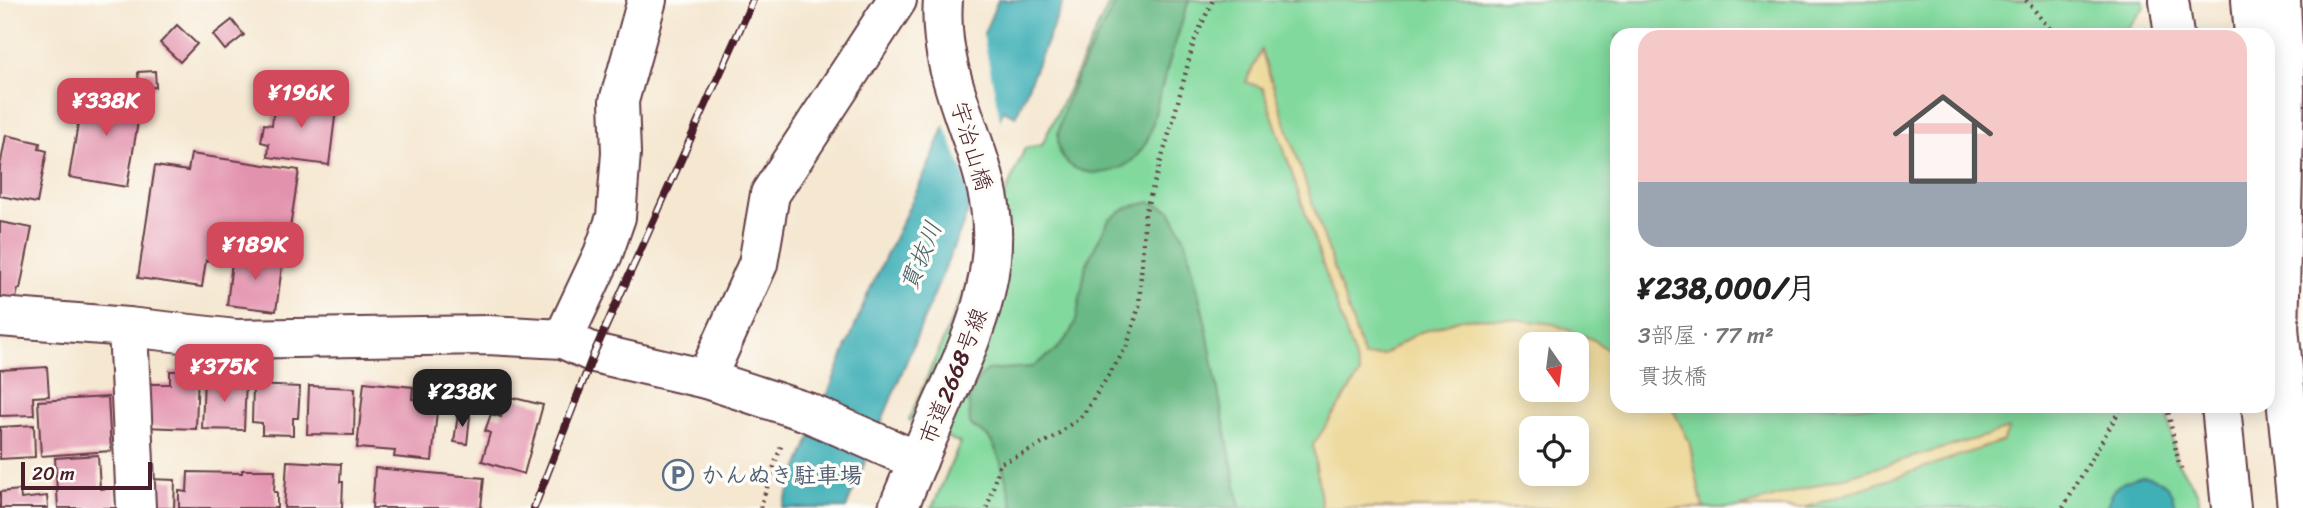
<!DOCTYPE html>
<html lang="ja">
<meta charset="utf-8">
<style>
:root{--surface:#fff;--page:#f6f6f6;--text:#222;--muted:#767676;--accent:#d1495b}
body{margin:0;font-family:Sriracha,"Klee One",sans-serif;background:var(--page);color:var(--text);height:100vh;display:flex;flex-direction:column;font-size:26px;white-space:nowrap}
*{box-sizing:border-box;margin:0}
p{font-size:23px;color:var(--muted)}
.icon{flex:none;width:38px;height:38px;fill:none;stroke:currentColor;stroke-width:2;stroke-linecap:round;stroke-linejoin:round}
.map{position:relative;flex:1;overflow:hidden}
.panel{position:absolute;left:1610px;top:28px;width:665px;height:385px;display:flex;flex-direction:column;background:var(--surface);border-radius:21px;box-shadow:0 4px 18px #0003}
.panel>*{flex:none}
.needle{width:46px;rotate:166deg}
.buttons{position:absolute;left:1519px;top:332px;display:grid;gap:14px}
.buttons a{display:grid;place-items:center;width:70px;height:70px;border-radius:14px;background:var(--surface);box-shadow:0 4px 18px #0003;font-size:35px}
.scale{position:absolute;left:21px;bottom:18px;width:131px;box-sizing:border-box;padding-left:7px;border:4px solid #4a1f2b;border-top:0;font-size:19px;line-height:24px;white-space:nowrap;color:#4a1f2b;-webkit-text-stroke:5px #fdfcf7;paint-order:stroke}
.price{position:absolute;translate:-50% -60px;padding:0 16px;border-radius:14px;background:var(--accent);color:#fff;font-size:23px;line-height:46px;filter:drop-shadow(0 2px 4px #0008)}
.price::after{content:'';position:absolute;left:50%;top:42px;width:21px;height:16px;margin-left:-10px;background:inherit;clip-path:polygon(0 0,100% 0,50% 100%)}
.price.active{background:#222;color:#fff}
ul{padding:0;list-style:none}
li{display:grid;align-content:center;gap:14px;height:371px;padding:0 28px}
li span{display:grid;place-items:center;height:217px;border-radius:21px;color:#555}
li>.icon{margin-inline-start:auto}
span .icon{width:126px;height:126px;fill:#fffc;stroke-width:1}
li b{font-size:30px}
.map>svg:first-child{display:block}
</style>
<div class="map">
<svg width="2303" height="508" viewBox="0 0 2303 508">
<rect width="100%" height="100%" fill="#fdfcf7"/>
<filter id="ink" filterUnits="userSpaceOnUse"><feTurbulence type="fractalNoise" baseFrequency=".0143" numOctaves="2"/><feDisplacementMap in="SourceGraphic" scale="14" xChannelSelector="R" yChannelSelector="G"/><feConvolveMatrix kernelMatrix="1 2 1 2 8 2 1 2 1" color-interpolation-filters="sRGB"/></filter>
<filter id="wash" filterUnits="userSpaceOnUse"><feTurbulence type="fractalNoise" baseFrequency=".00686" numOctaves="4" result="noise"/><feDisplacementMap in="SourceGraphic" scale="28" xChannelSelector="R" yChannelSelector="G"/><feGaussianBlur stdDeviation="1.57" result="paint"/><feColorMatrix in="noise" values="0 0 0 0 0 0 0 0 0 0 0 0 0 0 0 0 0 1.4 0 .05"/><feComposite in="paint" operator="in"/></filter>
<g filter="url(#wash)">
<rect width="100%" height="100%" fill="#f5e7d0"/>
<path fill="#81d99d" stroke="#667c64" stroke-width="2" fill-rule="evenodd" d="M 1111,0 L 2143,0 L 2145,6 L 2122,35 L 1617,35 L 1617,406 L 2166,406 L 2176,460 L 2197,492 L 2201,508 L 932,508 L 960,443 L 909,420 L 1025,148 L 1042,145 ZM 1531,345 L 1577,345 L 1577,390 L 1531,390 ZM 1531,429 L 1577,429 L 1577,474 L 1531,474 Z"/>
<g fill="#68b984" stroke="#596c58" stroke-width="2">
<path d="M 1117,0 L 1189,0 C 1179,32 1168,64 1159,97 C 1155,111 1153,130 1146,143 C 1142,149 1135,159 1129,163 C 1104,181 1055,176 1058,136 C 1061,97 1099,37 1117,0 Z"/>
<path d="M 1151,202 L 1170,210 L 1186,241 L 1205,321 L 1240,508 L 1014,508 C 1008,490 1000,450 988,437 C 984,433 976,430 970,424 L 968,391 L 987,370 L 1032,367 L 1056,350 L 1069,335 L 1076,320 L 1086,265 L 1109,219 L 1129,207 Z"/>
</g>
<g fill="#eeda9e" stroke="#9c7c64" stroke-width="2" fill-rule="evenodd">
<path d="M 1261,50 L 1364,357 L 1383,355 L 1418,333 L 1461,319 L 1505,318 L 1553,324 L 1594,340 L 1617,357 L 1617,406 L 1671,406 L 1689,441 L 1703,508 L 1322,508 L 1313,445 L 1360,374 L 1263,88 L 1246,82 ZM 1531,345 L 1577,345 L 1577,390 L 1531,390 ZM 1531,429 L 1577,429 L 1577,474 L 1531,474 Z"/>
<path d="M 2009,429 L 2003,441 L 1804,508 L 1738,508 Z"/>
</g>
<g fill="#3fb0b7" stroke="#446871" stroke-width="2">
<path d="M 998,0 L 1064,0 L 1016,116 L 1003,110 L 966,217 L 846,508 L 782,508 L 867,296 L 927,169 Z"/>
<path d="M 2142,476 C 2162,477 2173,488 2175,508 L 2106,508 C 2114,485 2119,482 2142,476 Z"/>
</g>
<path fill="#f5e7d0" d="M 982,30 L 1001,124 L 971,213 L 964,174 L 943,121 Z"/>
<g id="blocks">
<g fill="#e392ad">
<path d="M 232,20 L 244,35 L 225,50 L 213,35 Z"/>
<path d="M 177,25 L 197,44 L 180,62 L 160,43 Z"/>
<path d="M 155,71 L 156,87 L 139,88 L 138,72 Z"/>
<path d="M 84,89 L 142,98 L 127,187 L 69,177 Z"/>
<path d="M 293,95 L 334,100 L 333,109 L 336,109 L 329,165 L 268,157 L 269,144 L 261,142 L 264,124 L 272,125 L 275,100 L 292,102 Z"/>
<path d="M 6,135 L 40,143 L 39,149 L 47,151 L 37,203 L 0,196 L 0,167 Z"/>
<path d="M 191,154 L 299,170 L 290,228 L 266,224 L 264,238 L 230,233 L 225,264 L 206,260 L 202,287 L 138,278 L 155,166 L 188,171 Z"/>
<path d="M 0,222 L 32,228 L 20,289 L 18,289 L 15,302 L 0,299 Z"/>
<path d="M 233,253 L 283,259 L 276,311 L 227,305 Z"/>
<path d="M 47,367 L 49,396 L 33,397 L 34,415 L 0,416 L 0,370 Z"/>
<path d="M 170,371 L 198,371 L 196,429 L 144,427 L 145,384 L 170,384 Z"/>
<path d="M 204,377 L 246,379 L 244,430 L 202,429 Z"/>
<path d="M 364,382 L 413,387 L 412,399 L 438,401 L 432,461 L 394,457 L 395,451 L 357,448 Z"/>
<path d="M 253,385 L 300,387 L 298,418 L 293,418 L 293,435 L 262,434 L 262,423 L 252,422 Z"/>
<path d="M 309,386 L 355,388 L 354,435 L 307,434 Z"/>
<path d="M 506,396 L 543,405 L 524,474 L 482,461 L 490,433 L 485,431 L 491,414 L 501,417 Z"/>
<path d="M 108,397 L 111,451 L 41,456 L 38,401 Z"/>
<path d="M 458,414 L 470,416 L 467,444 L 454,442 Z"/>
<path d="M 34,425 L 35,457 L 0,459 L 0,427 Z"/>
<path d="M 98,455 L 100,489 L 115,488 L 117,508 L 58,508 L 55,458 Z"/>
<path d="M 287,461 L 341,464 L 340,482 L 343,482 L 342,508 L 284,508 Z"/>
<path d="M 375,468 L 484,478 L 481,508 L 372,508 Z"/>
<path d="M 242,470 L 275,470 L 274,492 L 277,492 L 277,508 L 179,508 L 179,491 L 187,492 L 188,472 L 242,473 Z"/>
<path d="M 149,479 L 175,480 L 174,508 L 151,508 Z"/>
<path d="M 20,490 L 21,499 L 47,496 L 48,508 L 0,508 L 0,492 Z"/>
</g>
</g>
</g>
<g filter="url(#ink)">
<use href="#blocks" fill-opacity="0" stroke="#643d44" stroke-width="2"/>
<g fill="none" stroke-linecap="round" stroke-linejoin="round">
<g stroke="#643d44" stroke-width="42">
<g id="street">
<path d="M 0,317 L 128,327 L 236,339 L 488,335 L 563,339 L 594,353 L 706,379 L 807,412 L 918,461"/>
<path d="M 128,327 L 136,508"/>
<path d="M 563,339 L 603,254 L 616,217 L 621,153 L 619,101 L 647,0"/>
<path d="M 706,379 L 758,264 L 770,194 L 897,0"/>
</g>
</g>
<g stroke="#643d44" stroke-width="42">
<path id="secondary" d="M 898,508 C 912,474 927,439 942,405 C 970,343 1001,277 990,206 C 979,135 937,77 943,0"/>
</g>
<g stroke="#643d44" stroke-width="42">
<g id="highway">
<path d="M 2169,0 L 2174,35"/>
<path d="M 2251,0 L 2254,35"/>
<path d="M 2277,308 L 2297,508"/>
<path d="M 2279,333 L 2285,91 L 2281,0"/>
<path d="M 2221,406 L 2231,508"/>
</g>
</g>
<g stroke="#643d44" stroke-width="4.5" stroke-dasharray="2 5" stroke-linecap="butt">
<path d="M 2026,0 L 2055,35"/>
<path d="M 2167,406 L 2179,465 L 2184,472"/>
<path d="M 760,508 L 781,446"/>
<path d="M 987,508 L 1000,463 L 1025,453 L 1053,438 L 1083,415 L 1127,346 L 1139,306 L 1145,213 L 1172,124 L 1194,41 L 1213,0"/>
<path d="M 2063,508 L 2122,406"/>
</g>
<use href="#street" stroke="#fff" stroke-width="38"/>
<use href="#secondary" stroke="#fff" stroke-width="38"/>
<use href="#highway" stroke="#fff" stroke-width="38"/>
<g stroke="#4a1f2b" stroke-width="8">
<path id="rail" d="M 534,508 L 594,353 L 753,0"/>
</g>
<use href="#rail" stroke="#fdfcf7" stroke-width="5" stroke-dasharray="16" stroke-linecap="butt"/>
</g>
</g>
<defs>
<g id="parking-ring" transform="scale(1.575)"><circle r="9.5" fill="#fdfcf7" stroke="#5c6f8a" stroke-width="1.5"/><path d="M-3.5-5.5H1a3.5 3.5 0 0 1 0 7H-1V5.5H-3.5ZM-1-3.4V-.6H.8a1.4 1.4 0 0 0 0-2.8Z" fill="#5c6f8a"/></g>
</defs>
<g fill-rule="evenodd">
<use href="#parking-ring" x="678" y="475"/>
</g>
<g text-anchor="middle" stroke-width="7" stroke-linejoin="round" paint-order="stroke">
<g font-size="23" fill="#4a1f2b" stroke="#fdfcf7">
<text transform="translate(972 146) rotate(73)" y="8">宇治山橋</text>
<text transform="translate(953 376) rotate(-68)" y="8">市道2668号線</text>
</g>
<g font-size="23" font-weight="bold" fill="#4e5e75" stroke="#fdfcf7" text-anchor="start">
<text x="701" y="483">かんぬき駐車場</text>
</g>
<g font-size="24" font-style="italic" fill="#45606a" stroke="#fdfcf7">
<text transform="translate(921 256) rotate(-68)" y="8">貫抜川</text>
</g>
</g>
</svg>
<div class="buttons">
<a><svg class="needle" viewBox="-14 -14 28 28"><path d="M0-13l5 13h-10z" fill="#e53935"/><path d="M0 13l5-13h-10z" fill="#767676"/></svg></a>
<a><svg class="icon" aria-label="locate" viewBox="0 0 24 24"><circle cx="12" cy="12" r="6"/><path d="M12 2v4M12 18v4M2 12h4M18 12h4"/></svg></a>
</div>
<div class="scale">20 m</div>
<b class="price" style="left:301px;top:130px">¥196K</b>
<b class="price" style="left:106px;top:138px">¥338K</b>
<b class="price" style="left:255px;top:282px">¥189K</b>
<b class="price" style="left:224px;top:404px">¥375K</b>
<b class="price active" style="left:462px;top:429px">¥238K</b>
<section class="panel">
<ul>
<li><span style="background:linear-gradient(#f6c9c9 70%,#9aa5b1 0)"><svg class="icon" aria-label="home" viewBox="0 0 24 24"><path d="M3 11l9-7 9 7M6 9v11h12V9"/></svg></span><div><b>¥238,000/月</b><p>3部屋 · 77 m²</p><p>貫抜橋</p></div></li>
</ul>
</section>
</div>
